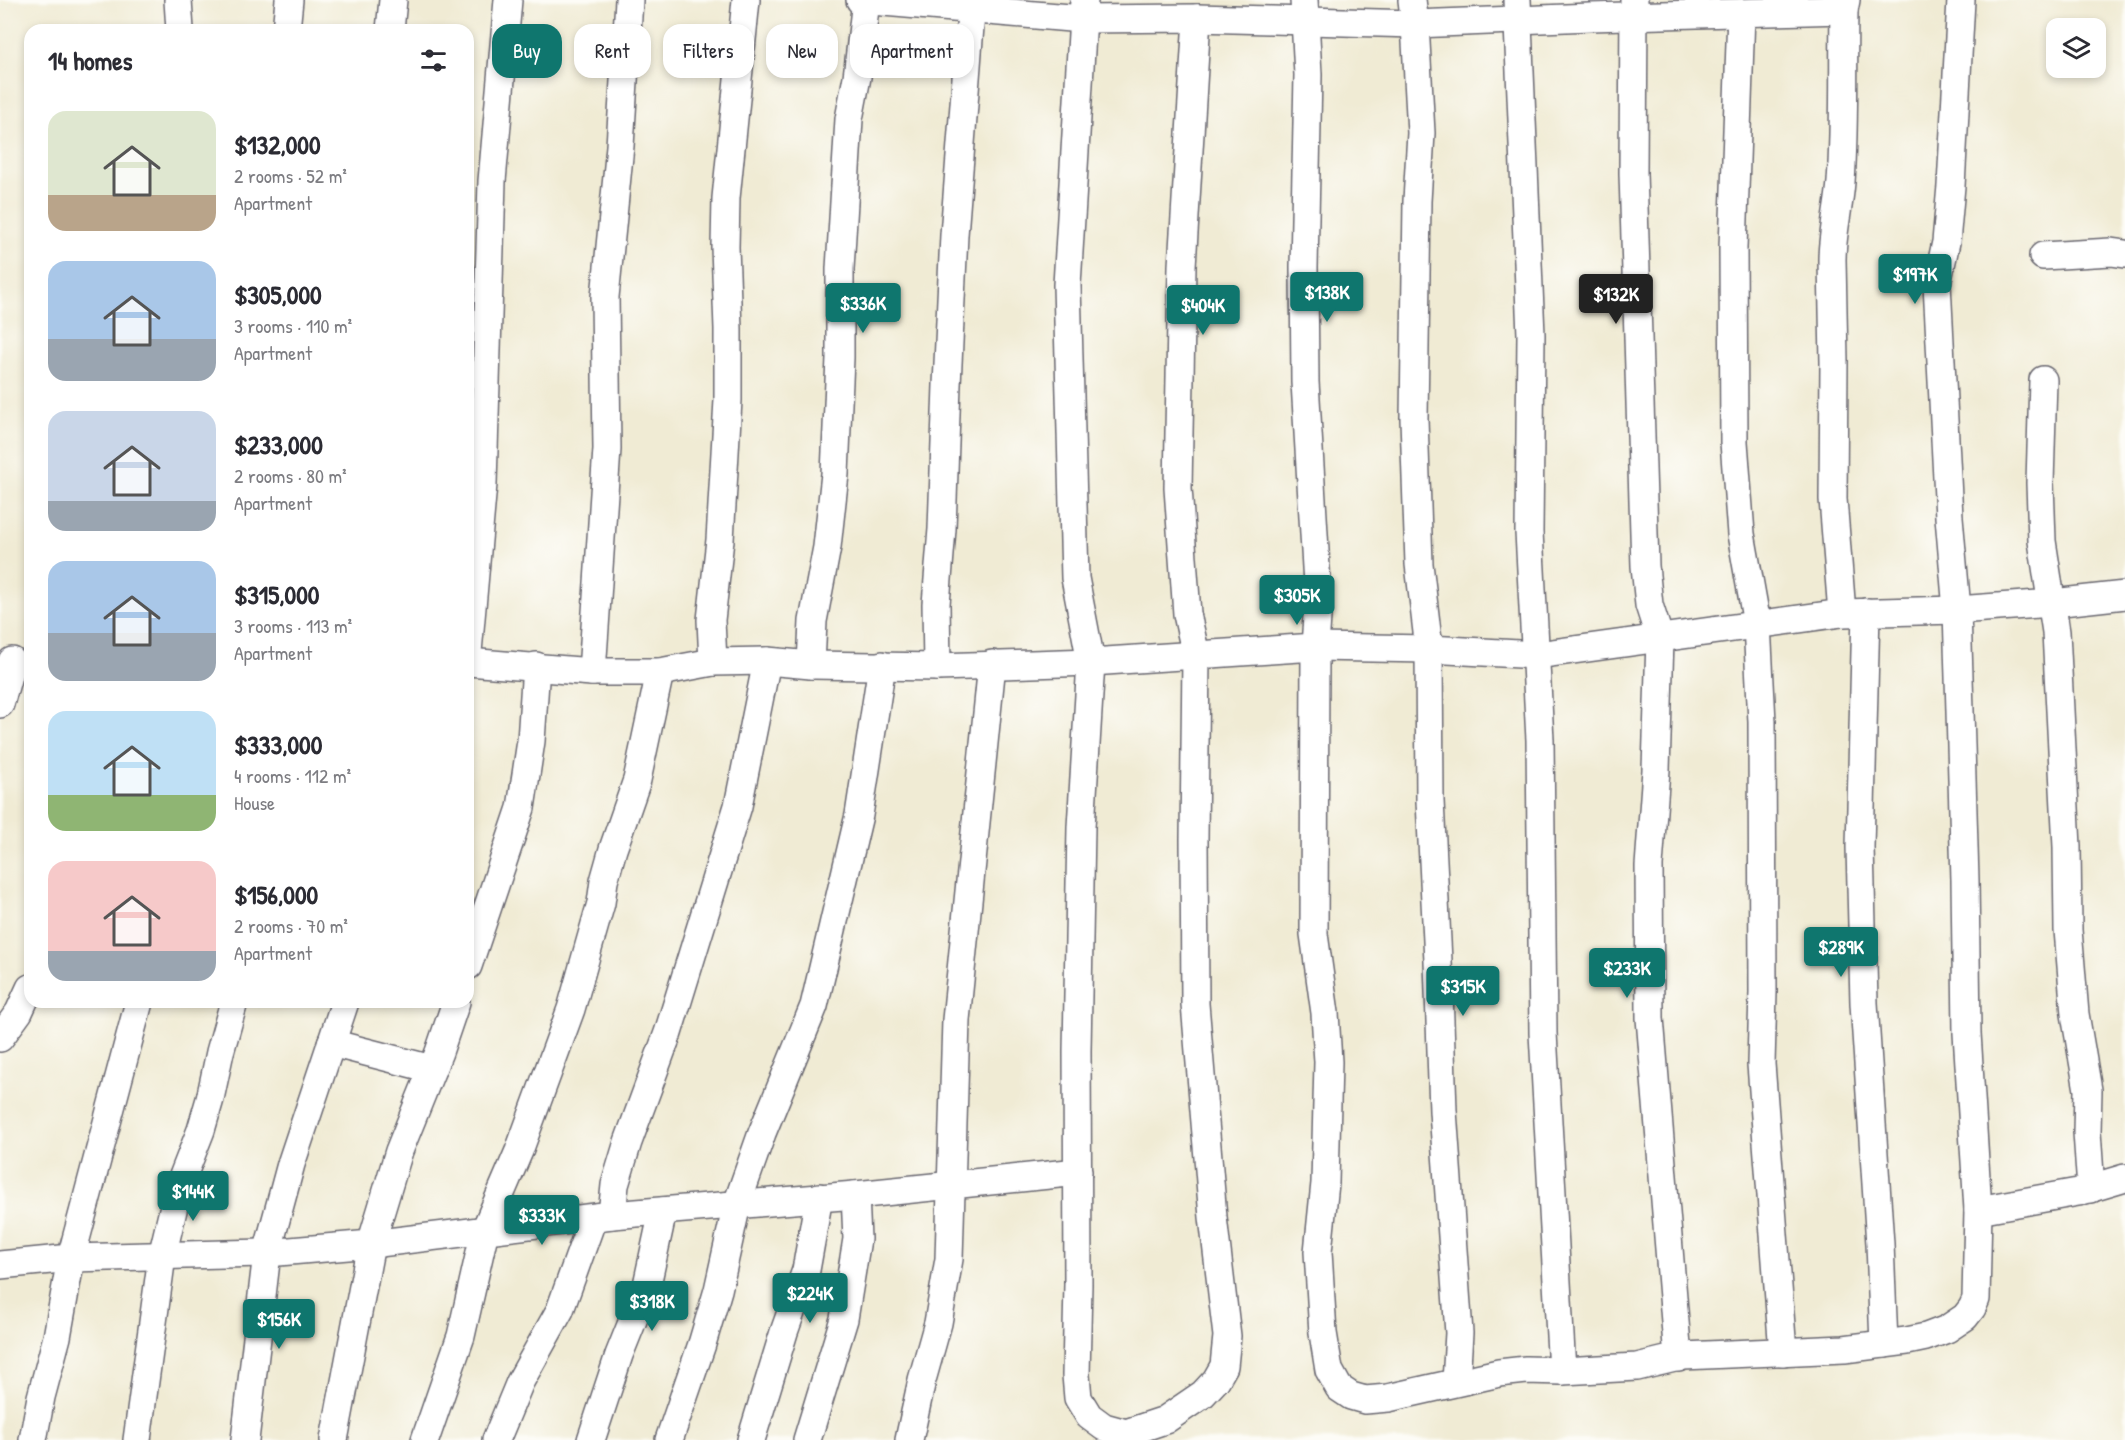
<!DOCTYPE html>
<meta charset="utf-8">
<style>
:root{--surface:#fff;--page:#f7f7f7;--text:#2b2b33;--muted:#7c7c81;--accent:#0f766e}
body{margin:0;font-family:"Patrick Hand",sans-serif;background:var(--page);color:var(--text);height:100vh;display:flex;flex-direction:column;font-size:22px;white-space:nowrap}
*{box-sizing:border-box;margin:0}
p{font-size:20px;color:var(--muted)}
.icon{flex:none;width:33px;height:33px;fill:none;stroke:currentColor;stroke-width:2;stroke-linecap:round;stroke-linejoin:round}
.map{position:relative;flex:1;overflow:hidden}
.drawer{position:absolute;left:24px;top:24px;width:450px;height:984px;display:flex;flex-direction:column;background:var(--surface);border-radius:18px;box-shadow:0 3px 9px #0003}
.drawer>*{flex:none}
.guide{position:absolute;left:492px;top:24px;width:570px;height:54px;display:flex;gap:12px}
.controls{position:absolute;left:2046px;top:18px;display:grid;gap:12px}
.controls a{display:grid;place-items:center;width:60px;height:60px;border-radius:12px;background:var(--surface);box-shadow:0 3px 9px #0003;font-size:30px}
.price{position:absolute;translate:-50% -51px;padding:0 14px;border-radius:6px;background:var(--accent);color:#fff;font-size:20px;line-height:39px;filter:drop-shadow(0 2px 3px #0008)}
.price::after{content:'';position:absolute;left:50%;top:36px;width:18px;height:14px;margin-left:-9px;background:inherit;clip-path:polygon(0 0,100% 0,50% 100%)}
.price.selected{background:#222;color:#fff}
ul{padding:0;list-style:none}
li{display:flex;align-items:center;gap:18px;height:150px;padding:0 24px}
li span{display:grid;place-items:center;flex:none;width:168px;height:120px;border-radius:18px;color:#555}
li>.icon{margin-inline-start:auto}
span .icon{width:72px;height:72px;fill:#fffc;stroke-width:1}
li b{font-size:26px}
h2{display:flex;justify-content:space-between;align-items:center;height:72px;padding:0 24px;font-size:26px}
.pill{padding:0 21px;border-radius:18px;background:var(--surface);box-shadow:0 3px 9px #0003;font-size:21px;line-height:54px}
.pill.selected{background:var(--accent);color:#fff}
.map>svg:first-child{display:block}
</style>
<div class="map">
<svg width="2125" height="1440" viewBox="0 0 2125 1440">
<rect width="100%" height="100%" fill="#fdfcf7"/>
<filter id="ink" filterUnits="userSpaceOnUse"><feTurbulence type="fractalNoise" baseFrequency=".0167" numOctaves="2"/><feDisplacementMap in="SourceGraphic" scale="12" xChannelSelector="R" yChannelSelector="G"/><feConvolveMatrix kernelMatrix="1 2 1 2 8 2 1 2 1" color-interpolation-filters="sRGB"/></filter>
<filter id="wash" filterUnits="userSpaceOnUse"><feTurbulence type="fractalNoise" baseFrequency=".008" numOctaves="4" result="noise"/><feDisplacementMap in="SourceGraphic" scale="24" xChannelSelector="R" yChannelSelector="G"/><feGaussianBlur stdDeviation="1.35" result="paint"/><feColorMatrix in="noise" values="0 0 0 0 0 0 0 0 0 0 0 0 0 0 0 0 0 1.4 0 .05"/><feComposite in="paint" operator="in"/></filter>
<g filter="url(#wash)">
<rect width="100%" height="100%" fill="#f0ebd4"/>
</g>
<g filter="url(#ink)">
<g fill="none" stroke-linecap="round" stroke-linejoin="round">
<g stroke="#6a6871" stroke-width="30">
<g id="minor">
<path d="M 178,0 L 180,30"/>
<path d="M 860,0 L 1082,19 L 1197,18 L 1415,24 L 1590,17 L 1844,10 L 1846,0"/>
<path d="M 1084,0 L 1067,285 L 1075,578 L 1091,662 L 1081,827 L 1077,1051 L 1078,1284 L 1076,1375 L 1078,1398 L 1089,1416 L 1104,1427 L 1126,1433 L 1165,1420 L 1203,1394 L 1216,1380 L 1224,1366 L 1227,1336 L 1213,1217 L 1195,1004 L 1194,839 L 1196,656 L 1187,614 L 1178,488 L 1182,266 L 1197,18"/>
<path d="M 1304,0 L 1308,75 L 1304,267 L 1305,382 L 1318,601 L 1315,647 L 1314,934 L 1325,1013 L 1328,1062 L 1325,1183 L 1318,1252 L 1323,1333 L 1329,1370 L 1339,1388 L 1351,1396 L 1365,1400 L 1388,1398 L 1499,1373 L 1526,1370 L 1562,1371"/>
<path d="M 1412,0 L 1415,24 L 1421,133 L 1417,201 L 1414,419 L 1419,564 L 1429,649 L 1430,801 L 1438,961 L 1443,1111 L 1459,1333 L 1456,1382"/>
<path d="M 1517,0 L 1531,335 L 1529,532 L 1540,740 L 1543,1033 L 1562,1371 L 1637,1367 L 1683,1356 L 1844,1349 L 1907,1341 L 1926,1337 L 1947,1329 L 1965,1317 L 1972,1308 L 1976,1299 L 1978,1210 L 1967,1033 L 1965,880 L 1957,610 L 1949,517 L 1937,284 L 1946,242 L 1951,186 L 1961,0"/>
<path d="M 1634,0 L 1633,173 L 1645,566 L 1649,605 L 1660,639 L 1656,770 L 1649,866 L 1650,1018 L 1678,1358"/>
<path d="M 1741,13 L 1733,248 L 1734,442 L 1741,534 L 1757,624 L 1762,722 L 1763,992 L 1761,1064 L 1783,1352"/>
<path d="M 286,30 L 289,0"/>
<path d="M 390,30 L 393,0"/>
<path d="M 2043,256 L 2111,252 L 2125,254"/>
<path d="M 2043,380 L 2040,483 L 2042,541 L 2056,632 L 2067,847 L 2068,930 L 2075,1014 L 2088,1090 L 2087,1132 L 2091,1189"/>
<path d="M 1866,612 L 1860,847 L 1864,1003 L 1880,1244 L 1884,1344"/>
<path d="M 1842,613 L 1833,499 L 1834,362 L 1832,260 C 1832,234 1839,208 1841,182 C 1845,125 1843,67 1844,10"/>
<path d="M 468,652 L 483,484 L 492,181 L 508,0"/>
<path d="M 468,662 L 592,672 L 660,672 L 713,662 L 767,661 L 811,665 L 937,667 L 1091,662 L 1315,647 L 1429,649 L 1537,655 L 1842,613 L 1957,610 L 2053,603 L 2125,595"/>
<path d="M 713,662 L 711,620 L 720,540 L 728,400 L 728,329 L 725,247 L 726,198 L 746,0"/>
<path d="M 811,665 L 813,621 L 827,547 L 835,474 L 840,358 L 840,269 L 849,119 L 857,77 L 866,0"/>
<path d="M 937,667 L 936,604 L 942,529 L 947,385 L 954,235 L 972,0"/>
<path d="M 592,672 L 607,449 L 605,297 L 620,146 L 629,0"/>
<path d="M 0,704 L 12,661"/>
<path d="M 468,966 L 521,808 L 531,741 L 536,666"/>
<path d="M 0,1038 L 19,1012 L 30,988"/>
<path d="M 331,1043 L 432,1069"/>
<path d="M 1978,1210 L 2078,1192 L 2125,1178"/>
<path d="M 612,1215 L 615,1185 L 628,1142 L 668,1033 L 738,806 L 767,661"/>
<path d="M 0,1265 L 71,1258 L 267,1253 L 371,1244 L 612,1215 L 855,1195 L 1078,1172"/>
<path d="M 33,1440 L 41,1397 L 57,1337 L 71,1258 L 139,1002"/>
<path d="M 137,1440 L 162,1256 L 178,1189 L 201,1130 L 210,1099 L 220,1052 L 234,1002"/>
<path d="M 245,1440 L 267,1253 L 291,1164 L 345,1002"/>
<path d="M 334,1440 L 371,1244 L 399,1151 L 439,1052 L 456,1002"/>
<path d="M 425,1440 L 461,1336 L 485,1230 L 519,1151 L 571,1009 L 601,903 L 604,881 L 613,849 L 637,780 L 660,672"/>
<path d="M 496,1440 L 520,1382 L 560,1310 L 593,1218"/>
<path d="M 591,1440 L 619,1355 L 647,1285 L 663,1211"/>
<path d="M 669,1440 L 702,1344 L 718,1290 L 737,1204 L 762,1133 L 814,1006 L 859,815 L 882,665"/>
<path d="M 751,1440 L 784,1332 L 806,1270 L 819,1197"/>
<path d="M 807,1440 L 844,1319 L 857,1239 L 855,1195"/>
<path d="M 909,1440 L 922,1380 L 938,1323 L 949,1259 L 956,1020 L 992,664"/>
</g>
</g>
<use href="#minor" stroke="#fff" stroke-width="27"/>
</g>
</g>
</svg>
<div class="controls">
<a><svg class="icon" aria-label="layers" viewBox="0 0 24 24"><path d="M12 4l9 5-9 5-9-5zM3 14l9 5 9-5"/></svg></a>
</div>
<b class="price" style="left:1915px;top:305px">$197K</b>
<b class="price" style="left:1327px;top:323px">$138K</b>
<b class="price selected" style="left:1616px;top:325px">$132K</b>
<b class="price" style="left:863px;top:334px">$336K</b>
<b class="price" style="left:1203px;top:336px">$404K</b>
<b class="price" style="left:1297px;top:626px">$305K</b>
<b class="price" style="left:1841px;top:978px">$289K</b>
<b class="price" style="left:1627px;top:999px">$233K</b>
<b class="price" style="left:1463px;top:1017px">$315K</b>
<b class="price" style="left:193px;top:1222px">$144K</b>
<b class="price" style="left:542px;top:1246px">$333K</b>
<b class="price" style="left:810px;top:1324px">$224K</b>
<b class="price" style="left:652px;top:1332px">$318K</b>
<b class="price" style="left:279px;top:1350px">$156K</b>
<div class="guide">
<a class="pill selected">Buy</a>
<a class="pill">Rent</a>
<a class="pill">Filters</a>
<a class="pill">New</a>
<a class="pill">Apartment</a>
</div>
<section class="drawer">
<h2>14 homes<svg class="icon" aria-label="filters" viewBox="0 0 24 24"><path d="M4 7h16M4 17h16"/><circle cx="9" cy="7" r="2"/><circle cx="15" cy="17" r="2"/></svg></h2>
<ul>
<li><span style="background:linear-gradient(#dfe7d0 70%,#b9a48a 0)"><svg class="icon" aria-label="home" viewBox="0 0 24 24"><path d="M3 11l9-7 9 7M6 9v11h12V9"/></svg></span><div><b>$132,000</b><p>2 rooms · 52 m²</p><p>Apartment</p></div></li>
<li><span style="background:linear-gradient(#a9c7e8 65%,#9aa5b1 0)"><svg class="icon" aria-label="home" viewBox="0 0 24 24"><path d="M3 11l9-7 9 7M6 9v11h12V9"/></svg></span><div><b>$305,000</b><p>3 rooms · 110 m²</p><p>Apartment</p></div></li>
<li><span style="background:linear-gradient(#c9d6e8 75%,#9aa5b1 0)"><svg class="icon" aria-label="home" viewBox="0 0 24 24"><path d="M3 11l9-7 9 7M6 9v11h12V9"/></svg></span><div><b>$233,000</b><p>2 rooms · 80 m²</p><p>Apartment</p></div></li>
<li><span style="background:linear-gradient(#a9c7e8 60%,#9aa5b1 0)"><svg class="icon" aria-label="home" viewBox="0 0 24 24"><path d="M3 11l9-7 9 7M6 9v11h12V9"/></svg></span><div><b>$315,000</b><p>3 rooms · 113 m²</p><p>Apartment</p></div></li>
<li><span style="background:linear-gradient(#bfe0f5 70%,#8fb573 0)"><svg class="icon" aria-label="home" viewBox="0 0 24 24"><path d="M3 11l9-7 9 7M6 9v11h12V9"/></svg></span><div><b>$333,000</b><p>4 rooms · 112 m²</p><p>House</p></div></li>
<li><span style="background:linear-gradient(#f6c9c9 75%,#9aa5b1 0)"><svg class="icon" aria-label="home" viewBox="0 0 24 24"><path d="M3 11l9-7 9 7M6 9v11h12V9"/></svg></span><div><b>$156,000</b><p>2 rooms · 70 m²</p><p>Apartment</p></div></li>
</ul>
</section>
</div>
